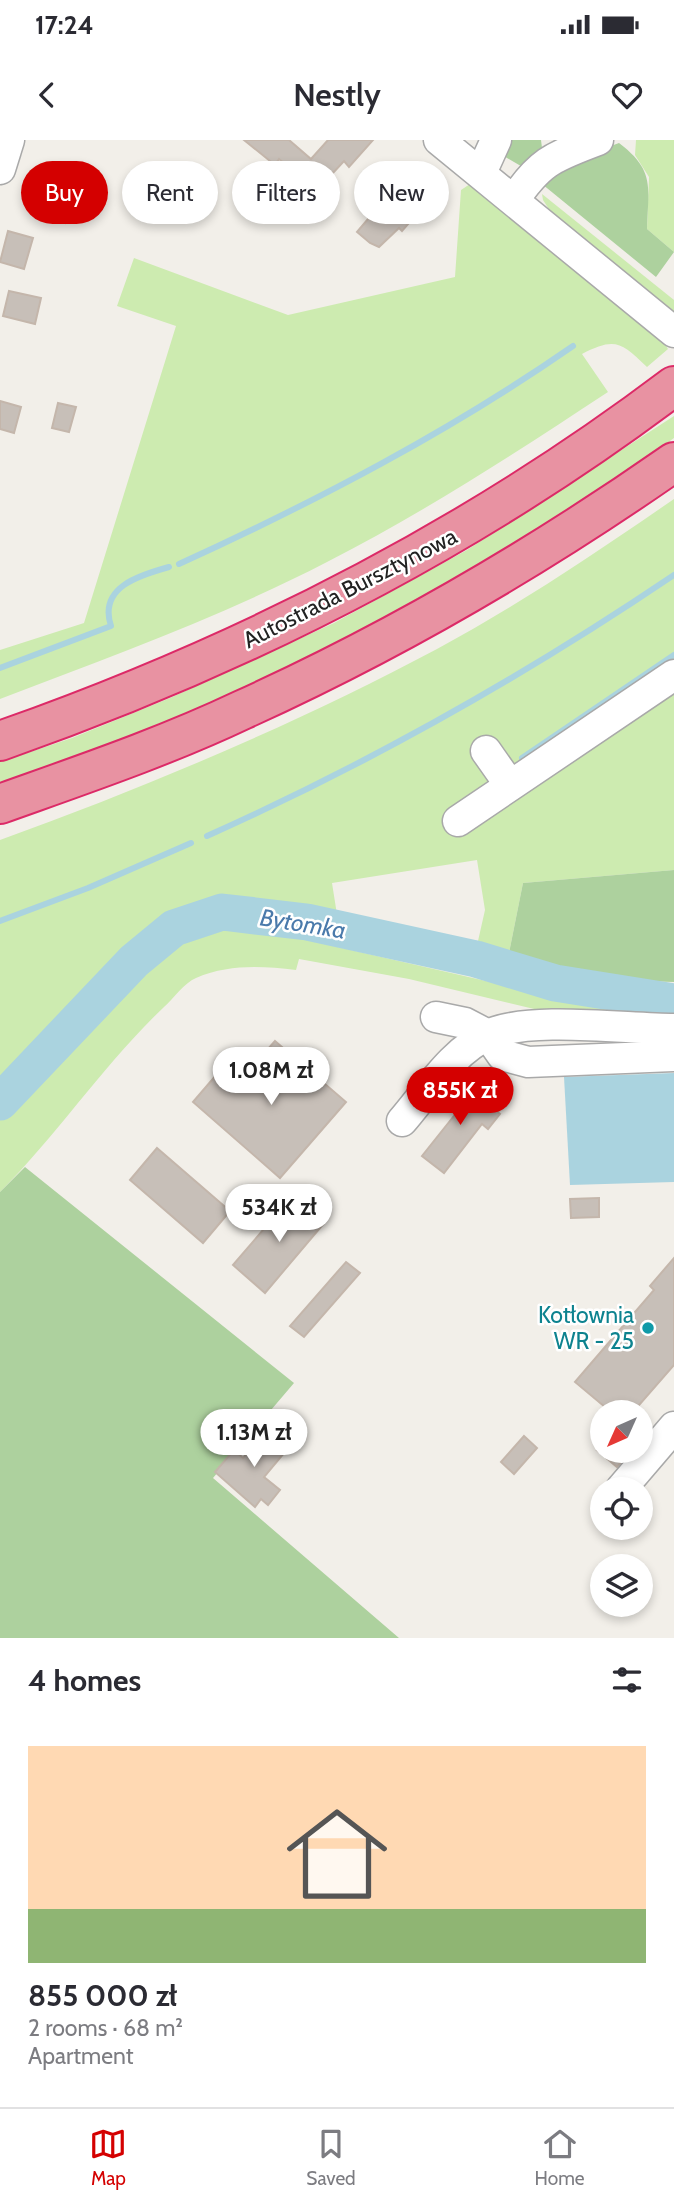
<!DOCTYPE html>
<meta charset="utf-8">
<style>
:root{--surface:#fff;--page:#f7f7f7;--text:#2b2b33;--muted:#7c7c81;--line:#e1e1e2;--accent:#d40000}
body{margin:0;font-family:Cabin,sans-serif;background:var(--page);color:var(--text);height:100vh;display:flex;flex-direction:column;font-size:26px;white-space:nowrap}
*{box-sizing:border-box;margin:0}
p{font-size:23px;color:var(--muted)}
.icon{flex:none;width:38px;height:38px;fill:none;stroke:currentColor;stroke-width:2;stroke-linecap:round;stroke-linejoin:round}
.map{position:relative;height:1498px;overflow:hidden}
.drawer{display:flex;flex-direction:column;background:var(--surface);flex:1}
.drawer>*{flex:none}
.guide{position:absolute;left:21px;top:21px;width:634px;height:63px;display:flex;gap:14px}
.needle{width:46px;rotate:225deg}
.buttons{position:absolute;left:590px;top:1260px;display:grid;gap:14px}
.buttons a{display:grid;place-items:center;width:63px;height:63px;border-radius:50%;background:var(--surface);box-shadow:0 4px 10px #0003;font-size:35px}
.price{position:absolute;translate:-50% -60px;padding:0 16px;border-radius:24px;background:#fff;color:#222;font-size:23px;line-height:46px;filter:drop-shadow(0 2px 4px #0008)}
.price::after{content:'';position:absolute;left:50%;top:42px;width:21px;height:16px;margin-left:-10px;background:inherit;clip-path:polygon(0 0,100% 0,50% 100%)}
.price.on{background:var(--accent);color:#fff}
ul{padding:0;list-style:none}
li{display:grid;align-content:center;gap:14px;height:371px;padding:0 28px}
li+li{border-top:2px solid var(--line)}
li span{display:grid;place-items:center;height:217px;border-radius:0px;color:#555}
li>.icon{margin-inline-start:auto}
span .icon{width:126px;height:126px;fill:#fffc;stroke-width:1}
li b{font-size:30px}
h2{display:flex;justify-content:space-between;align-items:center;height:84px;padding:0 28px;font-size:30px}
.chip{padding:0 24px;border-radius:32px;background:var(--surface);box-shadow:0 4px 10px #0003;font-size:24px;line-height:63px}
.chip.on{background:var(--accent);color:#fff}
.status{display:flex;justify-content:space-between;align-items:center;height:49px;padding:0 35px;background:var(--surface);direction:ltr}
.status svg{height:19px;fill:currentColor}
header{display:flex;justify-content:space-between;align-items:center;height:91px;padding:0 28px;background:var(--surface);font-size:32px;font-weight:600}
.tabs{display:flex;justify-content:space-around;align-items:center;height:98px;border-top:2px solid var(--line);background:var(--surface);font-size:19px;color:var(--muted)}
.tabs a{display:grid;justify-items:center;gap:4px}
.tabs .on{color:var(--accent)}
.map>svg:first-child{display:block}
</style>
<div class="status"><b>17:24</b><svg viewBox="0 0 49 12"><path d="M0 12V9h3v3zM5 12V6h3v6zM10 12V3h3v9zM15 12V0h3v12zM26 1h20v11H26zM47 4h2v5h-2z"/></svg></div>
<header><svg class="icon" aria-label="back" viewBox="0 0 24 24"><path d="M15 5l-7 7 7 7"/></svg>Nestly<svg class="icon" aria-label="heart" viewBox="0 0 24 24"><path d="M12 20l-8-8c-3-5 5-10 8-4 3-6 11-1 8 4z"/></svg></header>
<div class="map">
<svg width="674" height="1498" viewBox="0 0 674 1498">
<rect width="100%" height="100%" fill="#f2efe9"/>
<g fill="#cdebb0">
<path d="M 636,0 L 674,0 L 674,112 L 647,89 L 649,37 L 635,15 Z"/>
<path d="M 470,44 L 653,186 L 668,209 L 647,227 C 621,202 615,197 582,214 L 608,252 C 517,312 425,372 327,422 C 223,476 110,517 0,559 L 0,510 L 84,483 L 176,186 L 117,166 L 134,118 L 288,175 L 455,137 L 461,50 Z"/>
<path d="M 542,54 L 674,160 L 674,174 L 556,80 L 543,60 Z"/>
<path d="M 674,276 L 674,298 C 560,381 439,456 313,518 C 211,567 105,606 0,646 L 0,622 L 72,598 L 170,558 L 334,483 L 467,410 Z"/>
<path d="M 674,359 L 674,521 L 505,657 L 674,545 L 674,730 L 523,743 L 509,813 L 426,802 L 425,794 L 478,801 L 485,770 L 477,720 L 332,743 L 338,781 L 307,770 L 303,799 L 564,859 L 674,872 L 674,886 L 576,879 L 409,839 L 299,819 L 296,830 C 261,826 229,824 196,838 C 184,843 174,858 164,867 C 104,924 58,994 0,1052 L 0,700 C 149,646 296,584 437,509 C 519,465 597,412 674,359 Z"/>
</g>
<g fill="#add19e">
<path d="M 502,0 L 541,0 L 542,8 L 549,11 L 526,29 L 502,15 Z"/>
<path d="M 619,3 C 656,31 648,48 647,89 L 674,112 L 656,137 L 542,44 L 557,26 Z"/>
<path d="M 674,730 L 674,842 L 608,840 L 509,813 L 523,743 Z"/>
<path d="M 25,1027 L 294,1243 L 213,1338 L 399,1498 L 0,1498 L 0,1052 Z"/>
</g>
<path fill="#aad3df" d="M 674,933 L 674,1042 L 570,1045 L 564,937 Z"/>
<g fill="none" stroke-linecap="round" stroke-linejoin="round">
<g stroke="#aad3df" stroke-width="6">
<path d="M 179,424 C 317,361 449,292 573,206"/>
<path d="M 0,528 L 111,486 C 98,447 140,435 169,427"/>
<path d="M 522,618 L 674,515"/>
<path d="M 207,696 C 370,623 526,535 674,435"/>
<path d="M 0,781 L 88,748 L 191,703"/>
</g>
<path stroke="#aad3df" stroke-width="37" d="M 0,962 L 134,821 L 174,788 L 222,772 L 307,782 L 476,819 L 555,843 L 674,862"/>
</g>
<g fill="#c7bfb8" stroke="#c4b6ab" stroke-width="2">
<path d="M 244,0 L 289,0 L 311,19 L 328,0 L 373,0 L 349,27 L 344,21 L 320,47 L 314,41 L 310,46 L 279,19 L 275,25 Z"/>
<path d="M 408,32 L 434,54 L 402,91 L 399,88 L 379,107 L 370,103 L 357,92 Z"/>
<path d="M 41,48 L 72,56 L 65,83 L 33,74 Z"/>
<path d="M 8,91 L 33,98 L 24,129 L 0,122 Z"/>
<path d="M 9,151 L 41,158 L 35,184 L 3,176 Z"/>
<path d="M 0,261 L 21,267 L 14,293 L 0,289 Z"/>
<path d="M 58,263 L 76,267 L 69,292 L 52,288 Z"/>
<path d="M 275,901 L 346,962 L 280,1038 L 193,962 L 230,919 L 247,933 Z"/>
<path d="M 458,940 L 500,974 L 488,989 L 482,984 L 444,1033 L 422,1016 L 461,967 L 446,955 Z"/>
<path d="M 157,1008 L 230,1071 L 203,1103 L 130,1040 Z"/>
<path d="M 293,1055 L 325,1082 L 265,1153 L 233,1125 Z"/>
<path d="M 599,1058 L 599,1077 L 571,1078 L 570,1059 Z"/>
<path d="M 674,1118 L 674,1225 L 633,1272 L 611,1272 L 575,1242 L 654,1150 L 650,1146 Z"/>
<path d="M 346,1122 L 360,1133 L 304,1197 L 290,1186 Z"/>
<path d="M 267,1288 L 289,1307 L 264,1337 L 280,1350 L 268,1365 L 261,1359 L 255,1367 L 215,1332 L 234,1310 L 243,1318 Z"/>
<path d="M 524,1296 L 537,1308 L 514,1334 L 501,1322 Z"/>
<path d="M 598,1311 L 631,1311 L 617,1327 Z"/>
</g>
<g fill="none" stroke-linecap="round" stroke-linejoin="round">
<g stroke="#a9a9a9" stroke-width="33">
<g id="minor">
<path d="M 439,0 L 674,192"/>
<path d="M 0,29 L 9,0"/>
<path d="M 481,33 L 496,0"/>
<path d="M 514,60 C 541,20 554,17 598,0"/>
<path d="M 486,611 L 510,645"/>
<path d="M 458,681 L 674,535"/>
<path d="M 436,877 L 465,883 L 488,895 L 502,915 L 528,922 L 674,916"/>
<path d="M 402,981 C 427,952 454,909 490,894 C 532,876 626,889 674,889"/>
<path d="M 621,1349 L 674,1287"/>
</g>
</g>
<g stroke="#dc2a67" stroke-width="42">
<g id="highway">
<path d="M 0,601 C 242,516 469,401 674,246"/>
<path d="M 0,664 C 81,635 164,607 242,570 C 394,501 538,417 674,322"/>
</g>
</g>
<use href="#minor" stroke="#fff" stroke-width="30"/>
<use href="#highway" stroke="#e892a2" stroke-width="38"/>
</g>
<circle fill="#0f9aa8" stroke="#fff" stroke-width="2.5" cx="648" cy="1188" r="7"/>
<g text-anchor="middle" stroke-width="5" stroke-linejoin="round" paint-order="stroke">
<g font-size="23" fill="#222" stroke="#fff">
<text transform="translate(350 448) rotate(-27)" y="8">Autostrada Bursztynowa</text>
</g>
<g font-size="23" fill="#0d838f" stroke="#fff" text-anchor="end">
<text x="634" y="1183">Kotłownia<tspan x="634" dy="26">WR - 25</tspan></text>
</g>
<g font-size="24" font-style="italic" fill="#4a7aab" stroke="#fff">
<text transform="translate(303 784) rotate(9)" y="8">Bytomka</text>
</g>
</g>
</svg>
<div class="buttons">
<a><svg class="needle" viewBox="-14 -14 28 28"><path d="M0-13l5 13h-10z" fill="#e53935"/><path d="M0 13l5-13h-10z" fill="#7c7c81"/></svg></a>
<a><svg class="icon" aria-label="locate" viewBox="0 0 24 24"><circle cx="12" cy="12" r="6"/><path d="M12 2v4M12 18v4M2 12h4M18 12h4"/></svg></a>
<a><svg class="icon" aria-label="layers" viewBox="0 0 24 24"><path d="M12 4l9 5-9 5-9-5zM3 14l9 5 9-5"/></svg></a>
</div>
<b class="price" style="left:271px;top:967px">1.08M zł</b>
<b class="price on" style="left:460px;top:987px">855K zł</b>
<b class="price" style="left:279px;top:1104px">534K zł</b>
<b class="price" style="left:254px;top:1329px">1.13M zł</b>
<div class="guide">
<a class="chip on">Buy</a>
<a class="chip">Rent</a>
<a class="chip">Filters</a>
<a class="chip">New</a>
</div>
</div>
<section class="drawer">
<h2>4 homes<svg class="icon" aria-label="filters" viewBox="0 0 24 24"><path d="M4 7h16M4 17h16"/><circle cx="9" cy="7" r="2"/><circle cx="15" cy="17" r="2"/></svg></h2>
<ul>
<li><span style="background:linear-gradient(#ffd9b3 75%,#8fb573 0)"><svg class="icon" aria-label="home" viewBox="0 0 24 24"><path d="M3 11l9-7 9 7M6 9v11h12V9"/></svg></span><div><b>855 000 zł</b><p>2 rooms · 68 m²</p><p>Apartment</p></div></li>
</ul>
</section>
<nav class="tabs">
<a class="on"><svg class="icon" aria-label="map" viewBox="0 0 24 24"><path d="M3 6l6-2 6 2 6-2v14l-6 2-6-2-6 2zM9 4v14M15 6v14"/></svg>Map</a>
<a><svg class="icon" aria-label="saved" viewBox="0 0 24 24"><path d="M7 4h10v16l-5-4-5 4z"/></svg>Saved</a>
<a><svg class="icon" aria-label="home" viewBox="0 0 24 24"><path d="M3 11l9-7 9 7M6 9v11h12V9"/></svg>Home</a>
</nav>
